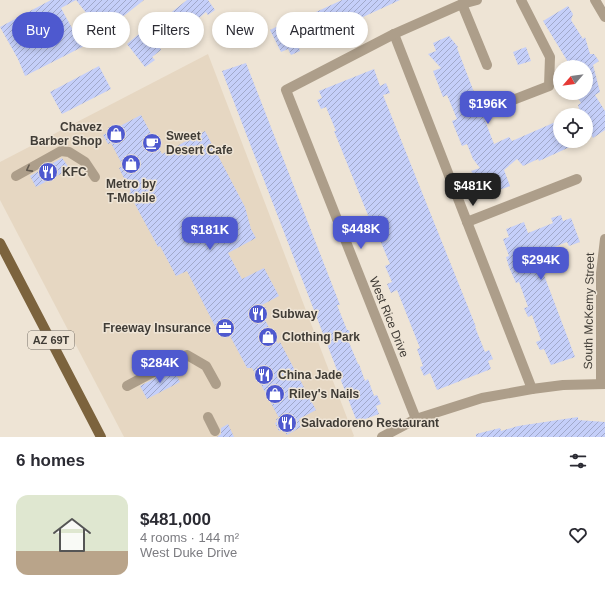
<!DOCTYPE html>
<meta charset="utf-8">
<style>
:root{--surface:#fff;--page:#f2f2f3;--text:#2b2b33;--muted:#7c7c81;--accent:#4e59cf}
body{margin:0;font-family:Helvetica,sans-serif;background:var(--page);color:var(--text);height:100vh;display:flex;flex-direction:column;font-size:15px;white-space:nowrap}
*{box-sizing:border-box;margin:0}
p{font-size:13px;color:var(--muted)}
.icon{flex:none;width:22px;height:22px;fill:none;stroke:currentColor;stroke-width:2;stroke-linecap:round;stroke-linejoin:round}
.map{position:relative;height:437px;overflow:hidden}
.side{display:flex;flex-direction:column;background:var(--surface);flex:1}
.side>*{flex:none}
.guide{position:absolute;left:12px;top:12px;width:400px;height:36px;display:flex;gap:8px}
.needle{width:26px;rotate:242deg}
.fabs{position:absolute;left:553px;top:60px;display:grid;gap:8px}
.fabs a{display:grid;place-items:center;width:40px;height:40px;border-radius:50%;background:var(--surface);box-shadow:0 2px 6px #0003;font-size:20px}
.price{position:absolute;translate:-50% -34px;padding:0 9px;border-radius:8px;background:var(--accent);color:#fff;font-size:13px;line-height:26px;filter:drop-shadow(0 1px 2px #0008)}
.price::after{content:'';position:absolute;left:50%;top:24px;width:12px;height:9px;margin-left:-6px;background:inherit;clip-path:polygon(0 0,100% 0,50% 100%)}
.price.active{background:#222;color:#fff}
ul{padding:0;list-style:none}
li{display:flex;align-items:center;gap:12px;height:100px;padding:0 16px}
li span{display:grid;place-items:center;flex:none;width:112px;height:80px;border-radius:12px;color:#555}
li>.icon{margin-inline-start:auto}
span .icon{width:48px;height:48px;fill:#fffc;stroke-width:1}
li b{font-size:17px}
h2{display:flex;justify-content:space-between;align-items:center;height:48px;padding:0 16px;font-size:17px}
.pill{padding:0 14px;border-radius:18px;background:var(--surface);box-shadow:0 2px 6px #0003;font-size:14px;line-height:36px}
.pill.active{background:var(--accent);color:#fff}
.map>svg:first-child{display:block}
</style>
<div class="map">
<svg width="605" height="437" viewBox="0 0 605 437">
<defs>
<pattern id="building-hatch" width="6" height="6" patternUnits="userSpaceOnUse"><rect width="6" height="6" fill="#c5cff9"/><path d="M-1 1l2-2M0 6l6-6M5 7l2-2" fill="none" stroke="#a1a9ca"/></pattern>
</defs>
<rect width="100%" height="100%" fill="#eee4d5"/>
<path fill="#e6d7c2" d="M 208,54 L 354,436 L 353,437 L 124,437 L 0,200 L 0,162 Z"/>
<g fill="url(#building-hatch)">
<path d="M 51,0 L 76,0 L 61,8 L 78,39 L 82,37 L 86,45 L 25,76 L 18,59 L 0,27 Z"/>
<path d="M 76,0 L 144,0 L 102,33 Z"/>
<path d="M 187,0 L 208,0 L 215,10 L 208,15 L 206,12 L 186,29 L 188,32 L 182,37 L 178,33 L 160,48 L 161,50 L 152,57 L 155,60 L 145,67 L 127,44 L 165,12 L 168,15 Z"/>
<path d="M 342,0 L 400,0 L 363,17 L 365,23 L 357,27 L 355,21 L 331,32 L 332,36 L 324,40 L 321,35 L 298,45 L 300,51 L 291,55 L 288,49 L 281,52 L 270,30 L 278,26 L 279,29 Z"/>
<path d="M 568,6 L 573,14 L 571,20 L 583,39 L 585,37 L 590,54 L 594,54 L 599,61 L 593,65 L 600,92 L 595,95 L 605,111 L 605,130 L 593,138 L 586,126 L 586,115 L 581,115 L 578,105 L 581,103 L 575,93 L 586,93 L 586,67 L 574,67 L 570,62 L 568,62 L 543,21 Z"/>
<path d="M 449,36 L 458,47 L 457,48 L 494,144 L 509,137 L 512,141 L 560,120 L 560,141 L 583,141 L 539,161 L 538,159 L 523,166 L 517,159 L 504,170 L 510,186 L 481,197 L 477,188 L 483,185 L 471,171 L 480,168 L 473,159 L 467,144 L 462,146 L 452,121 L 457,119 L 447,95 L 443,97 L 433,71 L 441,68 L 428,54 L 436,51 L 433,43 Z"/>
<path d="M 526,47 L 531,61 L 518,65 L 513,52 Z"/>
<path d="M 246,63 L 340,305 L 337,305 L 347,330 L 349,330 L 352,338 L 348,340 L 358,364 L 359,364 L 365,381 L 368,379 L 374,396 L 377,395 L 381,404 L 376,406 L 379,414 L 357,422 L 222,71 Z"/>
<path d="M 99,66 L 111,89 L 62,114 L 50,92 Z"/>
<path d="M 374,69 L 380,86 L 386,83 L 390,93 L 383,95 L 476,327 L 475,327 L 485,352 L 489,350 L 493,359 L 488,361 L 491,369 L 437,390 L 430,373 L 424,376 L 420,367 L 423,366 L 417,349 L 420,348 L 397,290 L 391,293 L 387,284 L 392,282 L 385,266 L 390,264 L 380,240 L 378,240 L 334,131 L 336,131 L 326,107 L 321,109 L 317,100 L 322,98 L 319,91 Z"/>
<path d="M 141,115 L 162,154 L 205,131 L 245,207 L 251,229 L 256,238 L 228,253 L 242,279 L 264,268 L 279,296 L 258,307 L 278,344 L 280,342 L 316,410 L 299,419 L 301,427 L 287,435 L 284,431 L 283,432 L 282,430 L 279,431 L 275,423 L 277,422 L 276,419 L 279,418 L 252,368 L 247,368 L 228,332 L 220,336 L 187,271 L 176,276 L 160,246 L 158,247 L 129,193 L 131,192 L 119,168 L 123,166 L 111,143 L 108,144 L 103,135 Z"/>
<path d="M 62,158 L 70,169 L 36,187 L 30,176 Z"/>
<path d="M 561,215 L 563,221 L 571,218 L 580,242 L 569,246 L 567,242 L 536,254 L 575,357 L 551,365 L 544,349 L 540,350 L 536,342 L 541,340 L 532,315 L 528,317 L 524,308 L 528,307 L 519,282 L 516,283 L 509,267 L 506,257 L 509,256 L 503,239 L 509,237 L 506,229 L 524,222 L 528,233 L 553,223 L 551,218 Z"/>
<path d="M 173,369 L 180,382 L 147,399 L 140,386 Z"/>
<path d="M 578,417 L 578,420 L 605,422 L 605,437 L 476,437 L 476,434 L 500,428 L 501,431 L 518,426 Z"/>
<path d="M 228,424 L 234,437 L 217,437 L 221,434 L 221,428 Z"/>
</g>
<g fill="none" stroke-linecap="round" stroke-linejoin="round">
<g stroke="#ad9e8a" stroke-width="10">
<path d="M 595,0 L 605,17"/>
<path d="M 462,4 L 487,65"/>
<path d="M 394,34 L 532,389"/>
<path d="M 495,107 L 549,86 L 550,57 L 521,0"/>
<path d="M 16,176 L 61,151 L 69,152 L 85,162 L 95,177"/>
<path d="M 467,222 L 577,179"/>
<path d="M 601,384 L 601,273 L 605,239"/>
<path d="M 127,386 L 183,356 L 187,355 L 206,366 L 216,384"/>
<path d="M 208,417 L 215,431"/>
<path d="M 416,419 L 286,90 L 394,34 L 462,4 L 477,0"/>
<path d="M 382,437 L 416,419 L 482,398 L 532,389 L 563,385 L 605,384"/>
</g>
<path stroke="#7c633d" stroke-width="10" d="M 0,243 L 101,437"/>
</g>
<defs><path id="oneway-chevron" d="M-2-3.5L2.5 0L-2 3.5" fill="none" stroke-width="1.6" stroke-linecap="round" stroke-linejoin="round"/></defs>
<use stroke="#61594f" href="#oneway-chevron" transform="translate(29 169) rotate(152)"/>
<defs>
<g id="shop-disc" transform="scale(1)"><circle r="9.5" fill="#4e59cf" stroke="#eee4d5"/><path d="M-5-2.5h2.3a2.7 3.5 0 0 1 5.4 0H5L5.5 6h-11ZM-1.5-2.5h3a1.5 2.3 0 0 0-3 0Z" fill="#fff"/></g>
<g id="cafe-disc" transform="scale(1)"><circle r="9.5" fill="#4e59cf" stroke="#eee4d5"/><path d="M-5.5-4.5H6V0H3Q3 3.5 0 3.5H-2.5Q-5.5 3.5-5.5 0ZM3-3.2v2h1.7v-2ZM-6 4.5H4V6H-6Z" fill="#fff"/></g>
<g id="restaurant-disc" transform="scale(1)"><circle r="9.5" fill="#4e59cf" stroke="#eee4d5"/><path d="M-5-6h1v4h1v-4h1v4h1v-4h1v5L-1.5 .5V6h-2V.5L-5-1ZM5-6V6H3V1.5H1.5Q1.5-4 5-6Z" fill="#fff"/></g>
<g id="office-disc" transform="scale(1)"><circle r="9.5" fill="#4e59cf" stroke="#eee4d5"/><path d="M-6-3h4V-5.5h4V-3h4V5H-6ZM-1-4.5V-3h2v-1.5ZM-6 0V1H6V0Z" fill="#fff"/></g>
</defs>
<g fill-rule="evenodd">
<use href="#shop-disc" x="116" y="134"/>
<use href="#cafe-disc" x="152" y="143"/>
<use href="#shop-disc" x="131" y="164"/>
<use href="#restaurant-disc" x="48" y="172"/>
<use href="#restaurant-disc" x="258" y="314"/>
<use href="#office-disc" x="225" y="328"/>
<use href="#shop-disc" x="268" y="337"/>
<use href="#restaurant-disc" x="264" y="375"/>
<use href="#shop-disc" x="275" y="394"/>
<use href="#restaurant-disc" x="287" y="423"/>
</g>
<g text-anchor="middle" stroke-width="3" stroke-linejoin="round" paint-order="stroke">
<rect fill="#eee4d5" stroke="#746e66" stroke-width="1" x="28" y="331" width="46" height="18" rx="3"/>
<g font-size="11" font-weight="bold" fill="#403c36">
<text x="51" y="344">AZ 69T</text>
</g>
<g font-size="12" font-weight="bold" fill="#403c36" stroke="#eee4d5" text-anchor="start">
<text x="102" y="131" text-anchor="end">Chavez<tspan x="102" dy="14">Barber Shop</tspan></text>
<text x="166" y="140">Sweet<tspan x="166" dy="14">Desert Cafe</tspan></text>
<text x="62" y="176">KFC</text>
<text x="131" y="188" text-anchor="middle">Metro by<tspan x="131" dy="14">T-Mobile</tspan></text>
<text x="272" y="318">Subway</text>
<text x="211" y="332" text-anchor="end">Freeway Insurance</text>
<text x="282" y="341">Clothing Park</text>
<text x="278" y="379">China Jade</text>
<text x="289" y="398">Riley's Nails</text>
<text x="301" y="427">Salvadoreno Restaurant</text>
</g>
<g font-size="12" fill="#403c36" stroke="#eee4d5">
<text transform="translate(589 311) rotate(-89)" y="4">South McKemy Street</text>
<text transform="translate(389 317) rotate(68)" y="4">West Rice Drive</text>
</g>
</g>
</svg>
<div class="fabs">
<a><svg class="needle" viewBox="-14 -14 28 28"><path d="M0-13l5 13h-10z" fill="#e53935"/><path d="M0 13l5-13h-10z" fill="#7c7c81"/></svg></a>
<a><svg class="icon" aria-label="locate" viewBox="0 0 24 24"><circle cx="12" cy="12" r="6"/><path d="M12 2v4M12 18v4M2 12h4M18 12h4"/></svg></a>
</div>
<b class="price" style="left:488px;top:125px">$196K</b>
<b class="price active" style="left:473px;top:207px">$481K</b>
<b class="price" style="left:361px;top:250px">$448K</b>
<b class="price" style="left:210px;top:251px">$181K</b>
<b class="price" style="left:541px;top:281px">$294K</b>
<b class="price" style="left:160px;top:384px">$284K</b>
<div class="guide">
<a class="pill active">Buy</a>
<a class="pill">Rent</a>
<a class="pill">Filters</a>
<a class="pill">New</a>
<a class="pill">Apartment</a>
</div>
</div>
<section class="side">
<h2>6 homes<svg class="icon" aria-label="filters" viewBox="0 0 24 24"><path d="M4 7h16M4 17h16"/><circle cx="9" cy="7" r="2"/><circle cx="15" cy="17" r="2"/></svg></h2>
<ul>
<li><span style="background:linear-gradient(#dfe7d0 70%,#b9a48a 0)"><svg class="icon" aria-label="home" viewBox="0 0 24 24"><path d="M3 11l9-7 9 7M6 9v11h12V9"/></svg></span><div><b>$481,000</b><p>4 rooms · 144 m²</p><p>West Duke Drive</p></div><svg class="icon" aria-label="heart" viewBox="0 0 24 24"><path d="M12 20l-8-8c-3-5 5-10 8-4 3-6 11-1 8 4z"/></svg></li>
</ul>
</section>
